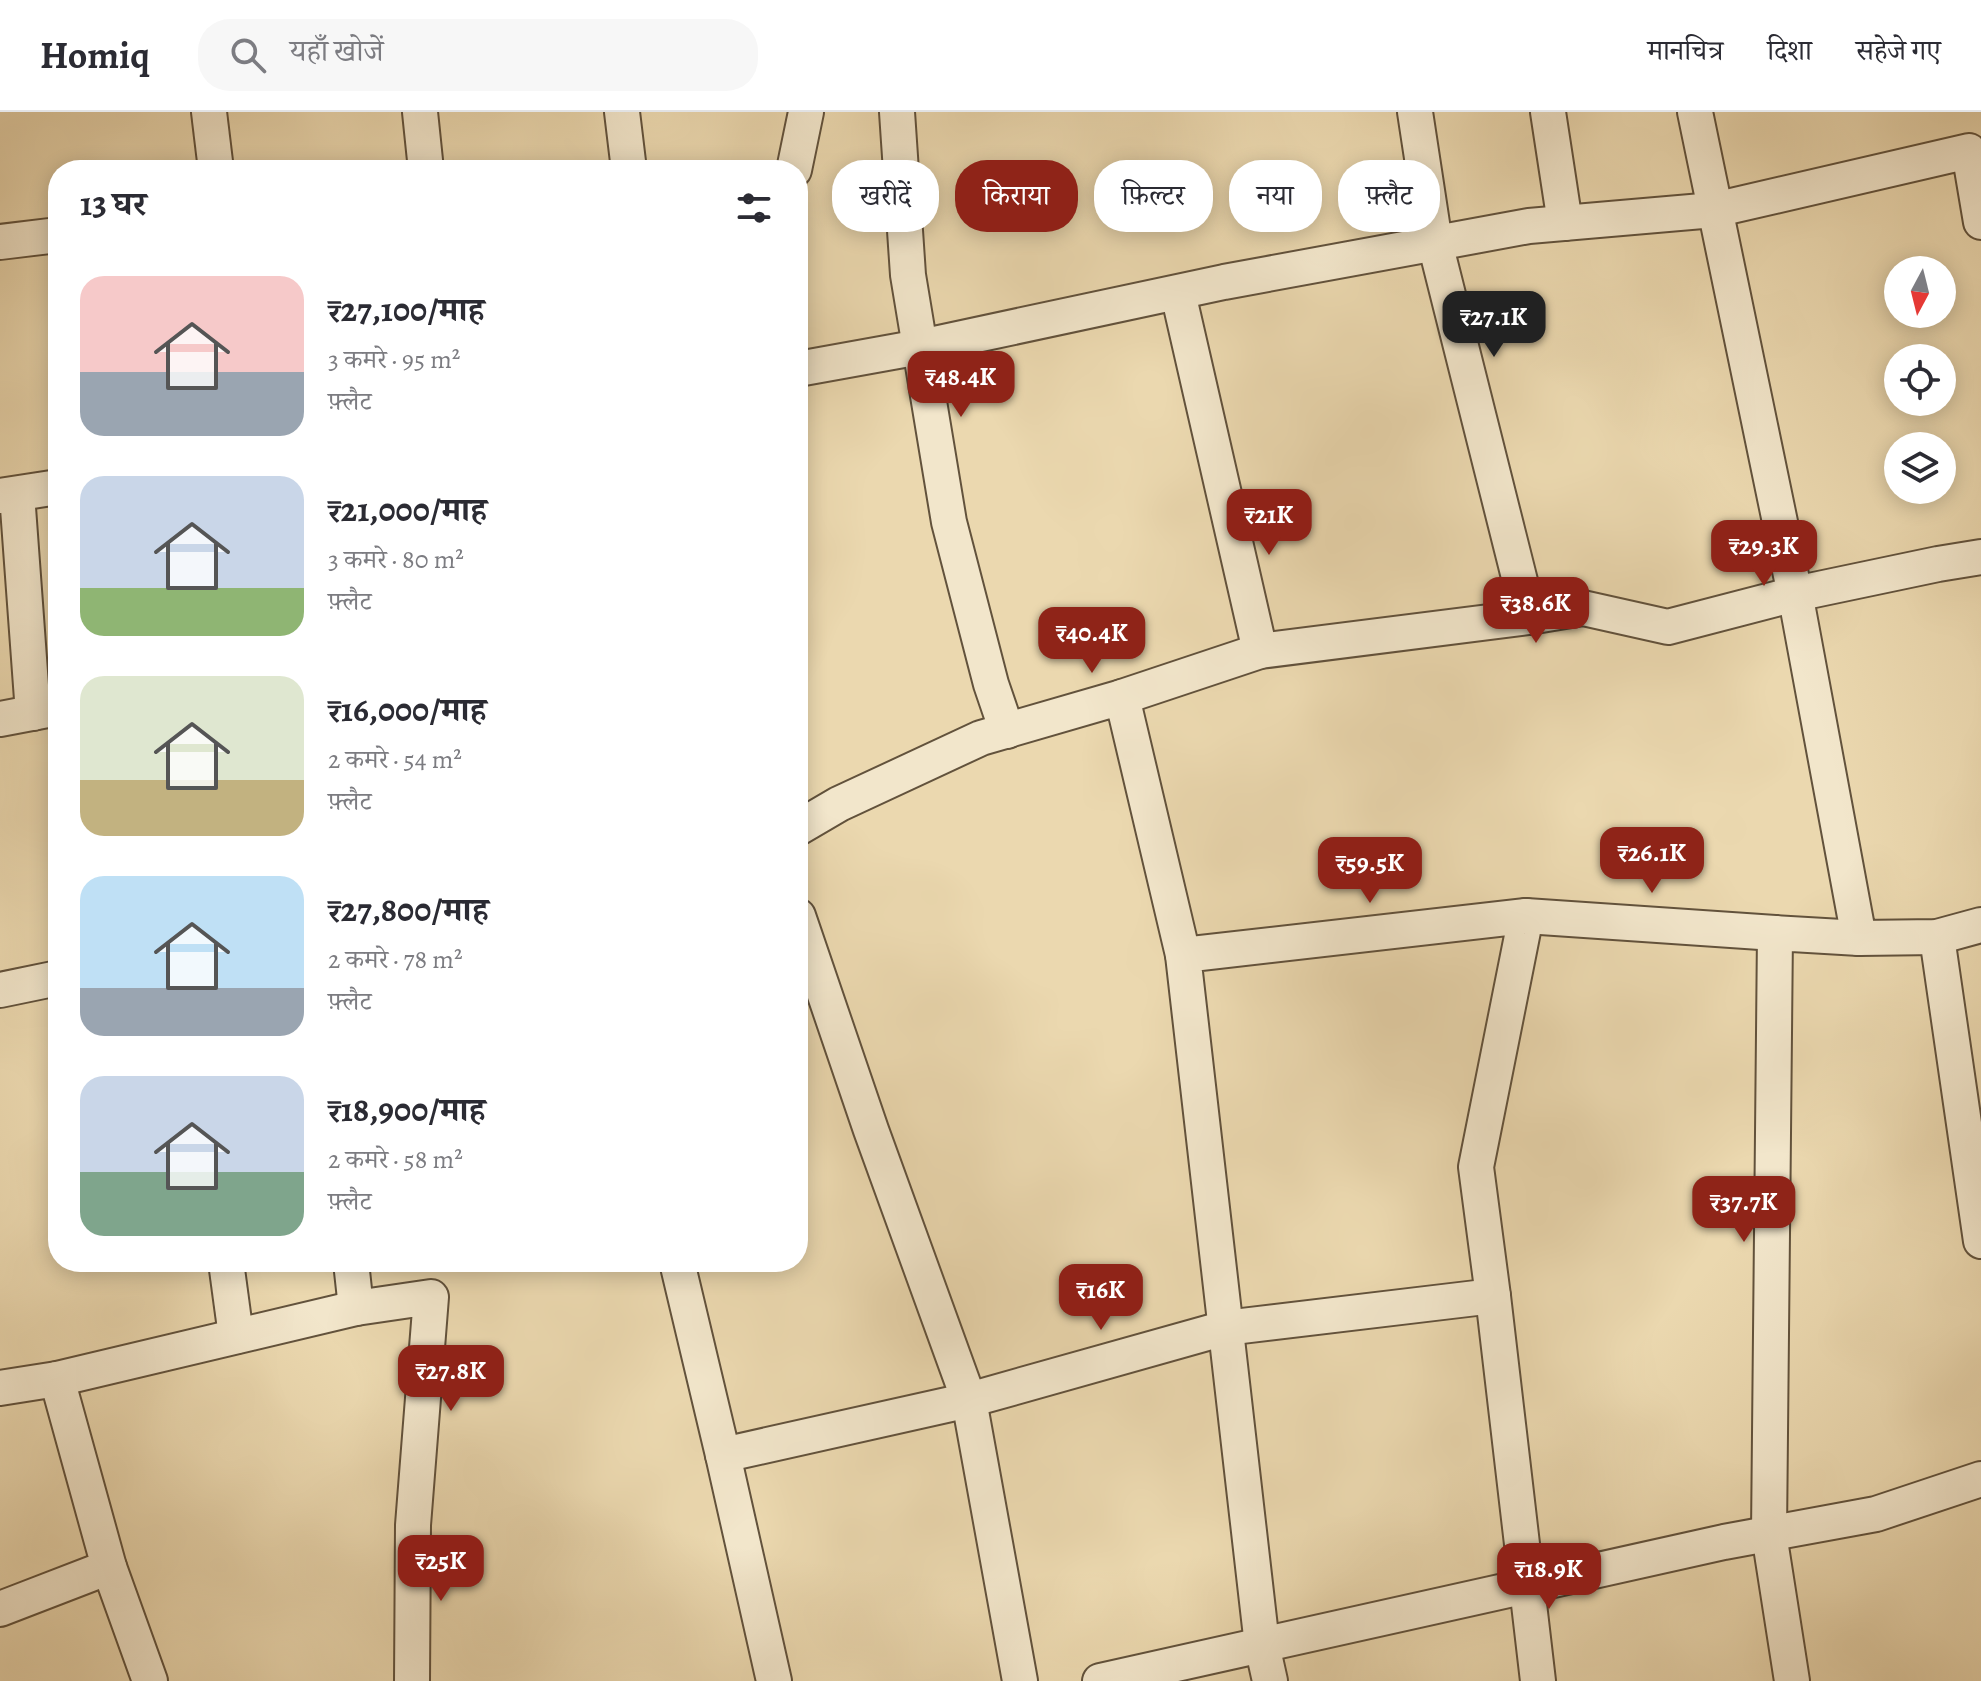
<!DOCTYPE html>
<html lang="hi">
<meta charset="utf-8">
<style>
:root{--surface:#fff;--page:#f7f7f7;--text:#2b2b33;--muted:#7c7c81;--line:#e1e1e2;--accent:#8f2418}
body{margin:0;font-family:Alegreya,"Noto Serif Devanagari",serif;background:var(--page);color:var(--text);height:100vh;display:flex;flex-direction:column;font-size:30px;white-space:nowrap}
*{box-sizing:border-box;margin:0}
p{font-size:26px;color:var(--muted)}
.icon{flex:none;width:44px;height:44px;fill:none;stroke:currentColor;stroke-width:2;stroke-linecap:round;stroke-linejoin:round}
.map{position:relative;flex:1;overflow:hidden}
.drawer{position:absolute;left:48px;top:48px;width:760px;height:1112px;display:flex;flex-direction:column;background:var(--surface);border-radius:32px;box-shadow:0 4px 20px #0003}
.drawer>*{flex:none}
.guide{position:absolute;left:832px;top:48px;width:760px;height:72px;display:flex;gap:16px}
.needle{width:52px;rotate:187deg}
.fabs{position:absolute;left:1884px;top:144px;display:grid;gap:16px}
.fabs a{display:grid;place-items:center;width:72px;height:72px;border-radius:50%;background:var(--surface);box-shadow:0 4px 20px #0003;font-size:40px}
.price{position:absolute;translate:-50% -68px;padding:0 18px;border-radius:16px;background:var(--accent);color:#fff;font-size:26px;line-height:52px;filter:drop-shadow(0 2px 4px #0008)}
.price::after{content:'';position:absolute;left:50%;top:48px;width:24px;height:18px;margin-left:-12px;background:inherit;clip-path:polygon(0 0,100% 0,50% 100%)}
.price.current{background:#222;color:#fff}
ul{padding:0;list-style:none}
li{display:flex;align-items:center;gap:24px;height:200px;padding:0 32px}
li span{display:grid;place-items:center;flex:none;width:224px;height:160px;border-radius:24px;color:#555}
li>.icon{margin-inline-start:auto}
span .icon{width:96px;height:96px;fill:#fffc;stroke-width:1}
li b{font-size:34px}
h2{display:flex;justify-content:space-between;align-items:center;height:96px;padding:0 32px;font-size:34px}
.tag{padding:0 28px;border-radius:32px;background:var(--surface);box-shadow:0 4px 20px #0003;font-size:28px;line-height:72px}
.tag.current{background:var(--accent);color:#fff}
header{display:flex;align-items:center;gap:48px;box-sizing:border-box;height:112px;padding:0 40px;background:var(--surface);border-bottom:2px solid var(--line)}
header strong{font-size:38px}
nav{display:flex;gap:44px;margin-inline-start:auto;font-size:28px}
.search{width:560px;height:72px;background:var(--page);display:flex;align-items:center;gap:20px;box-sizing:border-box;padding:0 28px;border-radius:32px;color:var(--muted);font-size:30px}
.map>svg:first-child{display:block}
</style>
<header>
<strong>Homiq</strong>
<div class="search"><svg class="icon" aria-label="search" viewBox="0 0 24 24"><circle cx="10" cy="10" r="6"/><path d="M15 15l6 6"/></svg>यहाँ खोजें</div>
<nav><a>मानचित्र</a><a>दिशा</a><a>सहेजे गए</a></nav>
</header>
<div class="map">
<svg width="1981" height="1569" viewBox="0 0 1981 1569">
<rect width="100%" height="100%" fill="#ebd8af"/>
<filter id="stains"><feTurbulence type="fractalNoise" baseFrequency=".0025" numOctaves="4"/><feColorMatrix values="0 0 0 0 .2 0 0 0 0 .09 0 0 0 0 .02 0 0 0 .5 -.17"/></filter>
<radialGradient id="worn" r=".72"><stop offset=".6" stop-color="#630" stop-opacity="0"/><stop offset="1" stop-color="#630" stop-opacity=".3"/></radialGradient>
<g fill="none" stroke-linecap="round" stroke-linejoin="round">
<g stroke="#62523c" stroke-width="38">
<g id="minor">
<path d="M 209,0 L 216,58"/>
<path d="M 420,0 L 426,58"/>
<path d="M 622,0 L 629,58"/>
<path d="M 897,0 L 908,163 L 949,410 L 991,572 L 1007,619"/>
<path d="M 1415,0 L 1435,131 L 1529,505"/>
<path d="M 1548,0 L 1565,111"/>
<path d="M 1695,0 L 1798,497 L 1859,826 L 1937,825 L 1981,813"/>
<path d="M 794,58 L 806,0"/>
<path d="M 0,130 L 58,123"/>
<path d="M 798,257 L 920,235 L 1224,170 L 1529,114 L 1714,98 L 1969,39 L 1981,110"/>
<path d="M 17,382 L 33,601"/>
<path d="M 0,384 L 58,375"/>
<path d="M 1260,539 L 1529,505 L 1583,496 L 1668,515 L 1795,482 L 1938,452 L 1981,445"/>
<path d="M 1122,585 L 1260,539 L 1178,181"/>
<path d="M 0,607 L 58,596"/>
<path d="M 798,716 L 839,692 L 981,626 L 1122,585 L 1183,843"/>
<path d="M 798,804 L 871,1018 L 969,1288 L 1020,1569"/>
<path d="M 1526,804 L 1775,821"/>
<path d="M 1937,825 L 1981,1129"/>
<path d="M 0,878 L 58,866"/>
<path d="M 226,1150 L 236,1224"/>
<path d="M 351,1150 L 356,1196"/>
<path d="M 677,1150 L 723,1343 L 774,1569"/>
<path d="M 0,1276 L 57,1267 L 356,1196 L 431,1185 L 413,1413 L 412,1569"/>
<path d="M 723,1343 L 969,1288 L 1225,1216 L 1493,1184"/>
<path d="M 109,1455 L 150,1569"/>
<path d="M 0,1497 L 109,1455 L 57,1267"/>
<path d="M 1100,1569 L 1724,1430 L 1876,1402 L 1981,1367"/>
<path d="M 1270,1569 L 1262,1533 L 1183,843 L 1526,804 L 1476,1055 L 1493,1184 L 1538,1569"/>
<path d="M 1792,1569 L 1769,1422 L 1775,821 L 1859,826"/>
</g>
</g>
<use href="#minor" stroke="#f2e6cb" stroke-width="34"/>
</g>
<rect width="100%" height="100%" filter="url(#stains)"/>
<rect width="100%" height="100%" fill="url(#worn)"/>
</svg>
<div class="fabs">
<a><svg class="needle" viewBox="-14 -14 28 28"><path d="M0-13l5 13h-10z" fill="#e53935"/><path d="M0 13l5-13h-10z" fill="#7c7c81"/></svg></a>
<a><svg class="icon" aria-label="locate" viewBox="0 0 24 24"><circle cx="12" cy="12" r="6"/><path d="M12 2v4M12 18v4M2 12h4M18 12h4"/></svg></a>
<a><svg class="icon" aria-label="layers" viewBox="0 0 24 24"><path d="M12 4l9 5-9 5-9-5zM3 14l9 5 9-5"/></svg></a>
</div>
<b class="price current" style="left:1494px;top:247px">₹27.1K</b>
<b class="price" style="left:961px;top:307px">₹48.4K</b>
<b class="price" style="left:1269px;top:445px">₹21K</b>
<b class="price" style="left:1764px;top:476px">₹29.3K</b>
<b class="price" style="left:1536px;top:533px">₹38.6K</b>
<b class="price" style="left:1092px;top:563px">₹40.4K</b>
<b class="price" style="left:1652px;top:783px">₹26.1K</b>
<b class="price" style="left:1370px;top:793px">₹59.5K</b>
<b class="price" style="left:1744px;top:1132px">₹37.7K</b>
<b class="price" style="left:1101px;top:1220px">₹16K</b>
<b class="price" style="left:451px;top:1301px">₹27.8K</b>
<b class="price" style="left:441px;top:1491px">₹25K</b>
<b class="price" style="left:1549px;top:1499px">₹18.9K</b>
<div class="guide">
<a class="tag">खरीदें</a>
<a class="tag current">किराया</a>
<a class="tag">फ़िल्टर</a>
<a class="tag">नया</a>
<a class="tag">फ़्लैट</a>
</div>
<section class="drawer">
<h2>13 घर<svg class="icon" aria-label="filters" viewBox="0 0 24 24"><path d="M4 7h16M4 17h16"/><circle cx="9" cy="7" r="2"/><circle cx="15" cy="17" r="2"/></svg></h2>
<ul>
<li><span style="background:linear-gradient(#f6c9c9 60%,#9aa5b1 0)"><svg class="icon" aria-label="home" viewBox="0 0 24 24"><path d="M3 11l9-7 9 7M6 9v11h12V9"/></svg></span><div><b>₹27,100/माह</b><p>3 कमरे · 95 m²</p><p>फ़्लैट</p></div></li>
<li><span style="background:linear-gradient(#c9d6e8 70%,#8fb573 0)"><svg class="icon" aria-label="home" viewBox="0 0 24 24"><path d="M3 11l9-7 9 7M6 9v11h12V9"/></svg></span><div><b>₹21,000/माह</b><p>3 कमरे · 80 m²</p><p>फ़्लैट</p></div></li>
<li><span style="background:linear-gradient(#dfe7d0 65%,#c2b280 0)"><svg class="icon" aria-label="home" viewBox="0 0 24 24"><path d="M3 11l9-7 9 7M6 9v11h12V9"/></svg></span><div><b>₹16,000/माह</b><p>2 कमरे · 54 m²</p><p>फ़्लैट</p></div></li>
<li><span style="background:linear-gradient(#bfe0f5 70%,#9aa5b1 0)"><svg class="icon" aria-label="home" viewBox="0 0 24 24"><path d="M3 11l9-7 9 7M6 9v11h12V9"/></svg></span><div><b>₹27,800/माह</b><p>2 कमरे · 78 m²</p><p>फ़्लैट</p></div></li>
<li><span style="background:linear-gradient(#c9d6e8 60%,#7fa58c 0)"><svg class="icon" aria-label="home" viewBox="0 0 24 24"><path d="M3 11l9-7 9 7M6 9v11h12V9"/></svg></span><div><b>₹18,900/माह</b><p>2 कमरे · 58 m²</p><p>फ़्लैट</p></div></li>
</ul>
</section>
</div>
